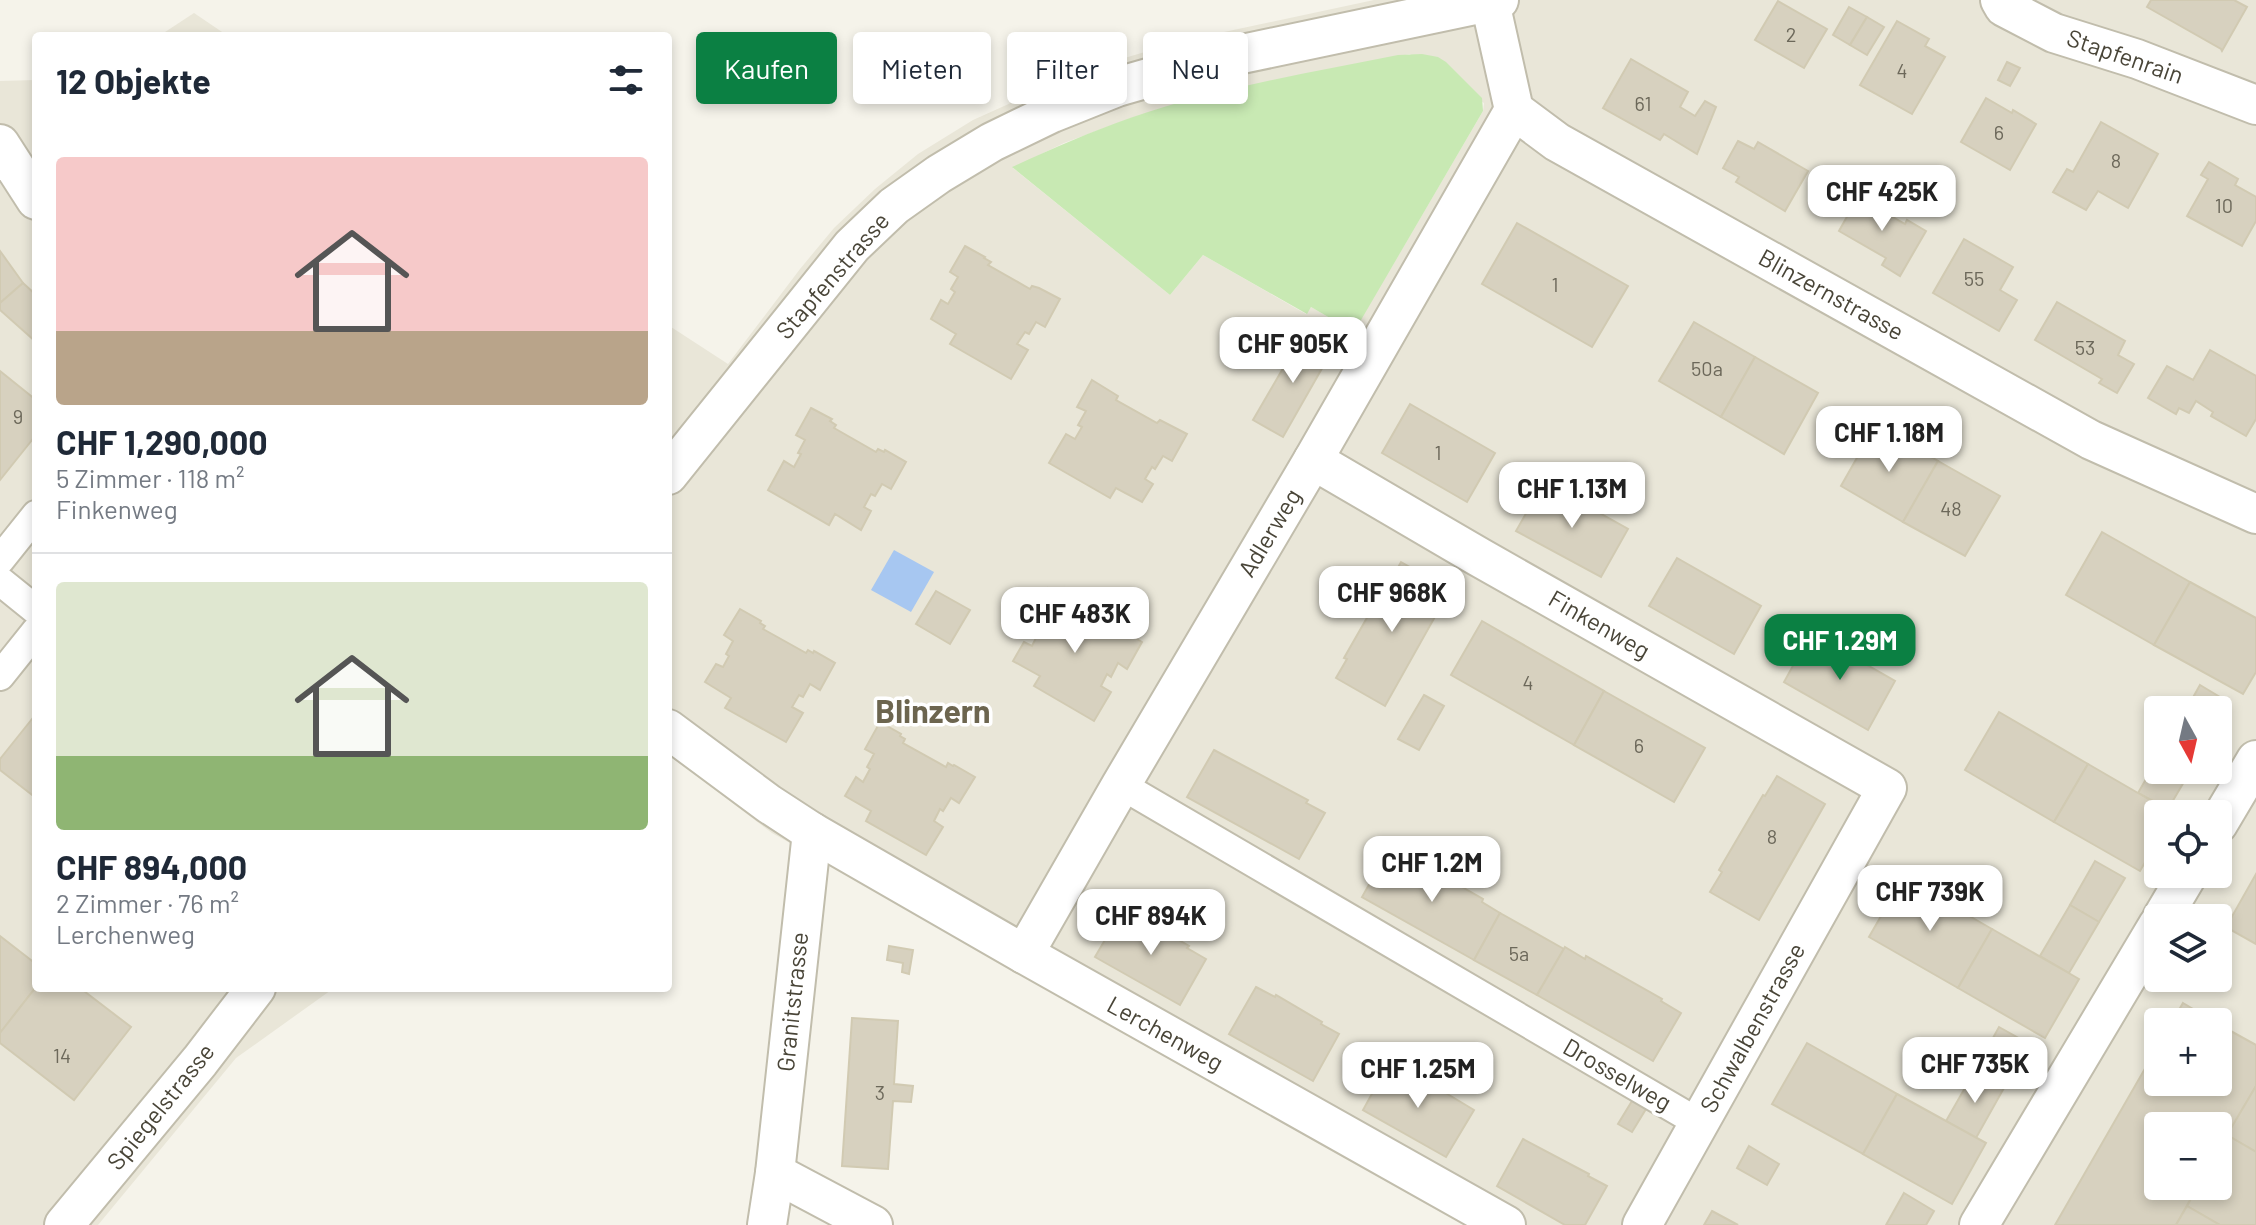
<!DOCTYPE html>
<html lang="de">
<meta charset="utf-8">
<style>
:root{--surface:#fff;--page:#f2f2f3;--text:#1f2937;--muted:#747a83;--line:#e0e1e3;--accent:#0b8043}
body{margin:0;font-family:Barlow,sans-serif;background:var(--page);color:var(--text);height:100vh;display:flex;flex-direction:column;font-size:30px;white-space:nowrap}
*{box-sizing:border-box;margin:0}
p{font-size:26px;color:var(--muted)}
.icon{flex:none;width:44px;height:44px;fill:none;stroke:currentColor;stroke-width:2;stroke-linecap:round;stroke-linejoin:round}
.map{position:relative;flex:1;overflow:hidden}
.panel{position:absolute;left:32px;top:32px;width:640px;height:960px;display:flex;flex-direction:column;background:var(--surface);border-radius:8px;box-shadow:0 4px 12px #0003}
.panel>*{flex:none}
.guide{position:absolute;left:696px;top:32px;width:760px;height:72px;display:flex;gap:16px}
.needle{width:52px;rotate:172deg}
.tools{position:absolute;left:2144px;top:696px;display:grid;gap:16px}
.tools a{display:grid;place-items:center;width:88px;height:88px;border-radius:8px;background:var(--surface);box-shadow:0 4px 12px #0003;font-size:40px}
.price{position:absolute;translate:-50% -68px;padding:0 18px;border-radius:16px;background:#fff;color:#222;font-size:26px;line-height:52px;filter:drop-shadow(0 2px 4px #0008)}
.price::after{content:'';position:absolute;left:50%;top:48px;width:24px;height:18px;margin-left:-12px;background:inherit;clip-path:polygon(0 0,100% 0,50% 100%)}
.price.selected{background:var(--accent);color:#fff}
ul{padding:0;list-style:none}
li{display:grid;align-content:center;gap:16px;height:424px;padding:0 24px}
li+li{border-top:2px solid var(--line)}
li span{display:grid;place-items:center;height:248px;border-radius:8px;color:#555}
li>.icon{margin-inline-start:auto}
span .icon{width:144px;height:144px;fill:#fffc;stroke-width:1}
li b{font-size:34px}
h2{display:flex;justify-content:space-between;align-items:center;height:96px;padding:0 24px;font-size:34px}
.pill{padding:0 28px;border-radius:8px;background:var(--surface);box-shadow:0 4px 12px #0003;font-size:28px;line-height:72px}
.pill.selected{background:var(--accent);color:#fff}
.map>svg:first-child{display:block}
</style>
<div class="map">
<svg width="2256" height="1225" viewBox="0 0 2256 1225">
<rect width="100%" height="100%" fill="#f5f3ea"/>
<g fill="#e9e6d8" fill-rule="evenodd">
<path d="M 1374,0 L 2256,0 L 2256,1225 L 1472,1225 L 772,833 L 668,754 L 668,325 L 728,364 L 800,269 L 834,228 L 875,189 L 918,154 L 973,120 L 1042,89 L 1111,62 L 1182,41 ZM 1410,54 L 1484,103 L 1483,111 L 1390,270 L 1128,119 L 1197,99 L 1272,81 ZM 1126,120 L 1354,332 L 1311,307 L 1306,314 L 1203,255 L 1170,295 L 1013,168 L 1064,143 ZM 2158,710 L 2218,710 L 2218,770 L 2158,770 ZM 2158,814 L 2218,814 L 2218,874 L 2158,874 ZM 2158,918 L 2218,918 L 2218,978 L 2158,978 ZM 2158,1022 L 2218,1022 L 2218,1082 L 2158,1082 ZM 2158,1126 L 2218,1126 L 2218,1186 L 2158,1186 Z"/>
<path d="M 194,13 L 228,36 L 159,36 Z"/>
<path d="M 36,80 L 36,988 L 334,988 L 236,1058 L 98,1225 L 0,1225 L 0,81 Z"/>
</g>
<path fill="#c8e9b3" d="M 1422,54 L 1438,57 L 1446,62 L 1482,98 L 1483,111 L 1354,332 L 1311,307 L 1307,314 L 1203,255 L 1170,295 L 1012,167 C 1051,149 1090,132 1130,118 C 1216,88 1309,73 1398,55 Z"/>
<path fill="#a7c7f1" d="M 894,550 L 934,572 L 911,612 L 871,590 Z"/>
<g fill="#d7d1bf" stroke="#d1cab2" stroke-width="2">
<path d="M 2151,0 L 2234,0 L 2247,7 L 2222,51 L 2221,49 L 2147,7 Z"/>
<path d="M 1778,1 L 1827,29 L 1804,68 L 1755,40 Z"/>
<path d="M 1849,7 L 1867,17 L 1850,45 L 1833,35 Z"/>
<path d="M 1867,17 L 1884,27 L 1867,55 L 1850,45 Z"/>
<path d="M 1897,21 L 1929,39 L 1925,46 L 1945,57 L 1912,114 L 1860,85 Z"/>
<path d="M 1631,59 L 1688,92 L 1680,107 L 1695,116 L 1705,101 L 1716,107 L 1697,154 L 1664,134 L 1660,140 L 1603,108 Z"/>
<path d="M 2007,62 L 2020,68 L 2010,86 L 1998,80 Z"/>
<path d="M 1986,98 L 2012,113 L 2013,110 L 2036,124 L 2010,170 L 1961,142 Z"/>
<path d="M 2101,122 L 2158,154 L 2128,208 L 2098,191 L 2086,210 L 2053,192 L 2067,169 L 2073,172 Z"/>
<path d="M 1738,141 L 1754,149 L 1758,142 L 1808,171 L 1785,211 L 1736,182 L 1739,177 L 1723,168 Z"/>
<path d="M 2209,162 L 2238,179 L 2235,185 L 2256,197 L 2256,221 L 2242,246 L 2187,216 L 2208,179 L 2201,175 Z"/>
<path d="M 1862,190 L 1883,202 L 1879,209 L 1905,224 L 1907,220 L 1926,231 L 1900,276 L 1882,265 L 1886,258 L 1839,231 Z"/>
<path d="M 1517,223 L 1628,286 L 1592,347 L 1482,284 Z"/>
<path d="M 1964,239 L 2013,267 L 2000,290 L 2017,300 L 1999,331 L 1933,293 Z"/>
<path d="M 965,246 L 985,257 L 984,258 L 991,262 L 988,265 L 1030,289 L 1032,286 L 1039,288 L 1060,299 L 1045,327 L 1036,322 L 1029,334 L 1025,332 L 1017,344 L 1028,350 L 1011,379 L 950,344 L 956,334 L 931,319 L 941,300 L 948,304 L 955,292 L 951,289 L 958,277 L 950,272 Z"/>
<path d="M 0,251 L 23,283 L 0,303 Z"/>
<path d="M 23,283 L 36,295 L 36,342 L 0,310 L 0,303 Z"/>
<path d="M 2057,302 L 2125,341 L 2118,355 L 2134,364 L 2117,393 L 2099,383 L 2102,379 L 2035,340 Z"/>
<path d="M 1694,322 L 1755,357 L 1721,417 L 1659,381 Z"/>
<path d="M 1304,332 L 1333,349 L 1283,437 L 1253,420 Z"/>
<path d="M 2210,350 L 2256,376 L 2256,419 L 2246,436 L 2211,416 L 2213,412 L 2196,401 L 2189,413 L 2179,408 L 2176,414 L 2148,398 L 2167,366 L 2193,380 Z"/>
<path d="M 1755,357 L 1818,393 L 1784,454 L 1721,417 Z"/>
<path d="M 0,371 L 36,400 L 36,435 L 0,480 Z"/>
<path d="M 1092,380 L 1118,396 L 1116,400 L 1157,423 L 1160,420 L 1187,434 L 1172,461 L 1163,456 L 1155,469 L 1152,467 L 1145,479 L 1153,484 L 1142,502 L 1116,488 L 1110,498 L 1049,463 L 1066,434 L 1075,439 L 1082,427 L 1078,425 L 1086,411 L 1077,407 Z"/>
<path d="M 1410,404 L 1495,453 L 1467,502 L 1382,453 Z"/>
<path d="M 811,408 L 832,419 L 830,421 L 836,425 L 834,428 L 876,452 L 878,449 L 884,452 L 885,450 L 906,462 L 891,489 L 882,484 L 875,496 L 871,494 L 864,507 L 871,511 L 861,530 L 835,514 L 829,525 L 768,490 L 784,461 L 794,467 L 801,454 L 798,453 L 805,440 L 796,435 Z"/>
<path d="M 1875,426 L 1938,461 L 1903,522 L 1841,486 Z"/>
<path d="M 1938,461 L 2000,496 L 1965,556 L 1903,522 Z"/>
<path d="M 1544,482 L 1628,529 L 1601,577 L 1516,531 Z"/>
<path d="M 2102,532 L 2190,582 L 2154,645 L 2066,595 Z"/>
<path d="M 1677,558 L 1761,606 L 1734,654 L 1649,606 Z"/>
<path d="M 1401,562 L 1450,590 L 1385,706 L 1336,678 L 1347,659 L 1344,658 L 1388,581 L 1390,582 Z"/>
<path d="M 2190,582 L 2256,618 L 2256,672 L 2243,694 L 2154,645 Z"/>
<path d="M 1048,588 L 1069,600 L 1068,601 L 1074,605 L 1072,609 L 1114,633 L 1116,628 L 1122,633 L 1123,631 L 1142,642 L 1127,669 L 1118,663 L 1111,677 L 1107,674 L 1101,686 L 1111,692 L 1094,721 L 1034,686 L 1040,676 L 1013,661 L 1024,642 L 1032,646 L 1038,634 L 1034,632 L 1042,619 L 1033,615 Z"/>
<path d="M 936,591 L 970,610 L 950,644 L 916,624 Z"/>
<path d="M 740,609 L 761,621 L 760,623 L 765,626 L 763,629 L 806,653 L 808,650 L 813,653 L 814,651 L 835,663 L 820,690 L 810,684 L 803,697 L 799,695 L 792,707 L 803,713 L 786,742 L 725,708 L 731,698 L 705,682 L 716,664 L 723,667 L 729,656 L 726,654 L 733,641 L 724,635 Z"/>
<path d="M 1482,621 L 1604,691 L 1574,745 L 1451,675 Z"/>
<path d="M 1811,633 L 1895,681 L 1868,730 L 1784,682 Z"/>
<path d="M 2200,685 L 2230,703 L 2218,723 L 2218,710 L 2186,710 Z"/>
<path d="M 1604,691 L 1705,748 L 1674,802 L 1574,745 Z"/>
<path d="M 1424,695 L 1444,706 L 1419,750 L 1398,739 Z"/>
<path d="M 1999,712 L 2088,764 L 2054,822 L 1965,770 Z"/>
<path d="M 36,714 L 36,798 L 0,770 L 0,759 Z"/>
<path d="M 880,722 L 901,734 L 900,736 L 905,739 L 903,743 L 946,767 L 948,763 L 953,766 L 954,765 L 975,777 L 959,803 L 951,798 L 943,811 L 940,809 L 934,821 L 943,827 L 926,855 L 866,821 L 871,811 L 845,796 L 856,777 L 863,782 L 870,769 L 867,767 L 874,754 L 865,749 Z"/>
<path d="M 1214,750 L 1308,800 L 1306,803 L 1325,813 L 1299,859 L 1187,797 Z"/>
<path d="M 2158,758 L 2158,770 L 2191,770 L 2168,809 L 2138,793 Z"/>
<path d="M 2088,764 L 2174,814 L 2158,814 L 2158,840 L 2140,871 L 2054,822 Z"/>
<path d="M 1777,776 L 1825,804 L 1759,920 L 1710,892 L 1722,872 L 1719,870 L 1763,795 L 1765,796 Z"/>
<path d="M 1389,849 L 1407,859 L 1409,857 L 1483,899 L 1482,902 L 1500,913 L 1474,960 L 1362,897 Z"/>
<path d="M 2095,861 L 2125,878 L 2099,922 L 2070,905 Z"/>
<path d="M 2256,874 L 2256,944 L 2226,927 Z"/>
<path d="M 1903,878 L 1992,929 L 1958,988 L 1869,937 Z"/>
<path d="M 2070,905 L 2099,922 L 2069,973 L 2040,956 Z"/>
<path d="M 1122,911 L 1141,921 L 1142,919 L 1189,946 L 1187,948 L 1206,959 L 1180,1005 L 1095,957 Z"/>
<path d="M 1500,913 L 1564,949 L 1537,995 L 1474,960 Z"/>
<path d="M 1992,929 L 2079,979 L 2045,1038 L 1958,988 Z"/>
<path d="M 0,936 L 36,964 L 36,987 L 0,1033 Z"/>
<path d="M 889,946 L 913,950 L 909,974 L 902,972 L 903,963 L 887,960 Z"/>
<path d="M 1565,947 L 1585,959 L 1586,956 L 1662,999 L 1661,1001 L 1681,1013 L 1653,1061 L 1537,995 Z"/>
<path d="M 36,987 L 80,988 L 131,1027 L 74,1100 L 0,1043 L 0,1033 Z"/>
<path d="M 1256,987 L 1275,997 L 1276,995 L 1322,1022 L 1321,1024 L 1339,1034 L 1313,1081 L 1229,1034 Z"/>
<path d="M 2183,1003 L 2215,1022 L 2172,1022 Z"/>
<path d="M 852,1018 L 898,1021 L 894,1084 L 913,1086 L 911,1102 L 893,1101 L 888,1169 L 842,1166 Z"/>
<path d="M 2218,1024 L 2256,1045 L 2256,1086 L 2218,1152 L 2218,1126 L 2158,1126 L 2158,1186 L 2198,1186 L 2176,1225 L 2055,1225 L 2158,1046 L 2158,1082 L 2218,1082 Z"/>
<path d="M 1999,1027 L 2029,1044 L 2004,1088 L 1974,1072 Z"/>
<path d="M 1807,1043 L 1897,1094 L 1863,1154 L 1772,1104 Z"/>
<path d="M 1389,1063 L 1408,1074 L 1409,1071 L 1474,1110 L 1446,1157 L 1363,1110 Z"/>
<path d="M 1974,1072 L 2004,1088 L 1976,1138 L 1946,1121 Z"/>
<path d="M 2256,1086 L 2256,1152 L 2227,1135 Z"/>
<path d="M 1897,1094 L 1986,1143 L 1952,1204 L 1863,1154 Z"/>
<path d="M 1635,1096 L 1649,1104 L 1632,1132 L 1618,1124 Z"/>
<path d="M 2227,1135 L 2256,1152 L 2256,1225 L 2220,1225 L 2187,1206 L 2198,1186 L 2218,1186 L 2218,1152 Z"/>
<path d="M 1523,1139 L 1589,1174 L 1588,1176 L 1607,1186 L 1585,1225 L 1565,1225 L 1497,1186 Z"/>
<path d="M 1749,1146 L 1779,1164 L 1767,1185 L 1737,1168 Z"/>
<path d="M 1904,1193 L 1934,1211 L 1926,1225 L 1886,1225 Z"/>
<path d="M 2187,1206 L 2220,1225 L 2176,1225 Z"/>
<path d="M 1712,1211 L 1738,1225 L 1704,1225 Z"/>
</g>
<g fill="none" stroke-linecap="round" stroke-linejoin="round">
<g stroke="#c1bdac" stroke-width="32">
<g id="pedestrian">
<path d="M 0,560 L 36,515"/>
<path d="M 0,581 L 36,610"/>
<path d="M 0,676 L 36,631"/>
<path d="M 1121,785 L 1699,1123"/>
</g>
</g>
<g stroke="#c1bdac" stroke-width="42">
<g id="minor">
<path d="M 2000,0 L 2004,7 L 2054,33 L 2137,59 L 2256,105"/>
<path d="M 1490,2 L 1514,110 L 1557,142 L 2091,440 L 2256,514"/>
<path d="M 0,144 L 36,200"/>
<path d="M 1313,460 L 1479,557 L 1887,788 L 1642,1225"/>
<path d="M 668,475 L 852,246 L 894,206 L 939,174 L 992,142 L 1052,113 L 1117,87 L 1204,62 L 1499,0"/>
<path d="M 668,729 L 769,804 L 812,832 L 1024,954 L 1506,1225"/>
<path d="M 2218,824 L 2256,760"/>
<path d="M 2162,918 L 2188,874"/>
<path d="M 1024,954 L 1121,785 L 1313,460 L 1514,110"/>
<path d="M 775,1173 L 873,1225"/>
<path d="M 64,1225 L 200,1061 L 256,988"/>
<path d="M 767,1225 L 775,1173 L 812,832"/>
<path d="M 1979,1225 L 2158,925"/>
</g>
</g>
<use href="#pedestrian" stroke="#fff" stroke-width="28"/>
<use href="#minor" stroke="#fff" stroke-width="38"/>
</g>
<g text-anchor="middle" stroke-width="7" stroke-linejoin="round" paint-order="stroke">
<g font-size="20" fill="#6c685a">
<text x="1791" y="42">2</text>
<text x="1902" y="78">4</text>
<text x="1643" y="111">61</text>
<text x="1999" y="140">6</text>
<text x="2116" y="168">8</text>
<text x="2224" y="213">10</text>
<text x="1974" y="286">55</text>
<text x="1555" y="292">1</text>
<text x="2085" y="355">53</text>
<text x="1707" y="376">50a</text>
<text x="18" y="424">9</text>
<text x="1438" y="460">1</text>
<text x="1951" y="516">48</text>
<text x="1528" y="690">4</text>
<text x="1639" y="753">6</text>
<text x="1772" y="844">8</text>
<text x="1519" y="961">5a</text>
<text x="62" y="1063">14</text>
<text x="880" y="1100">3</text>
</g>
<g font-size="24" fill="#494538" stroke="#fff">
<text transform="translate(2125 57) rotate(19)" y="8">Stapfenrain</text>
<text transform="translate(833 276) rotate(-49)" y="8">Stapfenstrasse</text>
<text transform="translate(1831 295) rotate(29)" y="8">Blinzernstrasse</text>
<text transform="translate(1270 533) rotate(-59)" y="8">Adlerweg</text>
<text transform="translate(1599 625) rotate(30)" y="8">Finkenweg</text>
<text transform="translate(793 1002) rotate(-84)" y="8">Granitstrasse</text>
<text transform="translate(1753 1028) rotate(-61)" y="8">Schwalbenstrasse</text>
<text transform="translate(1165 1034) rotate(29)" y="8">Lerchenweg</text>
<text transform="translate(1617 1075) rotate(30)" y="8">Drosselweg</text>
<text transform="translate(161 1107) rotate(-51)" y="8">Spiegelstrasse</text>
</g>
<g font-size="32" font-weight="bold" fill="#6c654f" stroke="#fff">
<text x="933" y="723">Blinzern</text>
</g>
</g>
</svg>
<div class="tools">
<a><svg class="needle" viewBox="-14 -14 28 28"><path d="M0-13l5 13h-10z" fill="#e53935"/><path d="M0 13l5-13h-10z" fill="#747a83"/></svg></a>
<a><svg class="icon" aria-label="locate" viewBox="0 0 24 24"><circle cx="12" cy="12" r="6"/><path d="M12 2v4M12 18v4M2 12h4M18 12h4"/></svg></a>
<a><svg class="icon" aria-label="layers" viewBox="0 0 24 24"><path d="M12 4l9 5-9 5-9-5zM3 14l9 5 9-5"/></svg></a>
<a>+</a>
<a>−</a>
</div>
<b class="price" style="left:1882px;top:233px">CHF 425K</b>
<b class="price" style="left:1293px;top:385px">CHF 905K</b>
<b class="price" style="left:1889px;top:474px">CHF 1.18M</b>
<b class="price" style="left:1572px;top:530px">CHF 1.13M</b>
<b class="price" style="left:1392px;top:634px">CHF 968K</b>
<b class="price" style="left:1075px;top:655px">CHF 483K</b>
<b class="price selected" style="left:1840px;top:682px">CHF 1.29M</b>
<b class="price" style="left:1432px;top:904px">CHF 1.2M</b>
<b class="price" style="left:1930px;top:933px">CHF 739K</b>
<b class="price" style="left:1151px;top:957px">CHF 894K</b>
<b class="price" style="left:1975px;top:1105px">CHF 735K</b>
<b class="price" style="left:1418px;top:1110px">CHF 1.25M</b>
<div class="guide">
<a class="pill selected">Kaufen</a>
<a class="pill">Mieten</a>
<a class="pill">Filter</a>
<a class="pill">Neu</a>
</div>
<section class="panel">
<h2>12 Objekte<svg class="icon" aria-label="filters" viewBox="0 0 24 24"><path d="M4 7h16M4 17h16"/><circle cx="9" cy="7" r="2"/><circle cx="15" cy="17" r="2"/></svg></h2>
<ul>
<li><span style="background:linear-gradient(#f6c9c9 70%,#b9a48a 0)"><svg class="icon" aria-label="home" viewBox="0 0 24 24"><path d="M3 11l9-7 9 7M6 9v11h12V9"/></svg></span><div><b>CHF 1,290,000</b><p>5 Zimmer · 118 m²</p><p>Finkenweg</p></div></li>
<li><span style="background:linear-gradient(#dfe7d0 70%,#8fb573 0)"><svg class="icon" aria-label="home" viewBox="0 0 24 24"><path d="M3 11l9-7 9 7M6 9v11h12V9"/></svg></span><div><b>CHF 894,000</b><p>2 Zimmer · 76 m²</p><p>Lerchenweg</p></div></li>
</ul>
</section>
</div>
